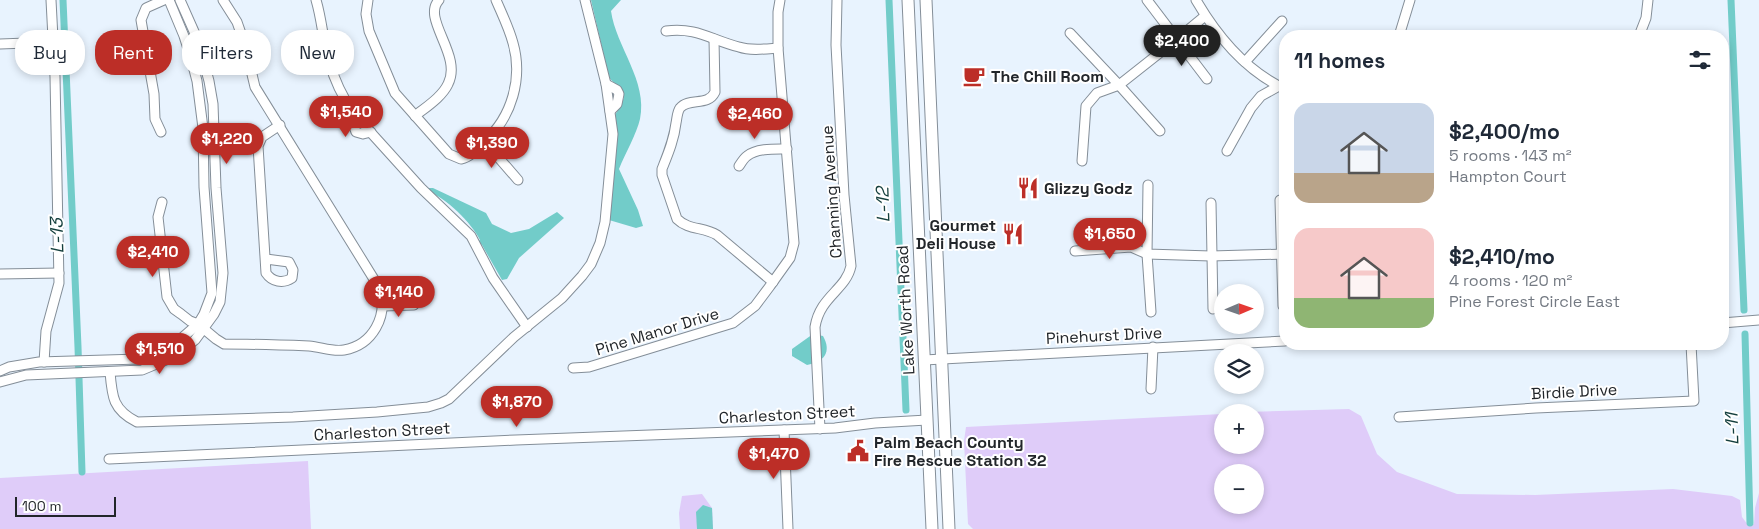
<!DOCTYPE html>
<meta charset="utf-8">
<style>
:root{--surface:#fff;--page:#f2f2f3;--text:#1f2937;--muted:#747a83;--accent:#bc2e27}
body{margin:0;font-family:"Space Grotesk",sans-serif;background:var(--page);color:var(--text);height:100vh;display:flex;flex-direction:column;font-size:19px;white-space:nowrap}
*{box-sizing:border-box;margin:0}
p{font-size:16px;color:var(--muted)}
.icon{flex:none;width:28px;height:28px;fill:none;stroke:currentColor;stroke-width:2;stroke-linecap:round;stroke-linejoin:round}
.map{position:relative;flex:1;overflow:hidden}
.details{position:absolute;left:1279px;top:30px;width:450px;height:320px;display:flex;flex-direction:column;background:var(--surface);border-radius:20px;box-shadow:0 2px 8px #0003}
.details>*{flex:none}
.hud{position:absolute;left:15px;top:30px;width:475px;height:45px;display:flex;gap:10px}
.needle{width:32px;rotate:88deg}
.controls{position:absolute;left:1214px;top:284px;display:grid;gap:10px}
.controls a{display:grid;place-items:center;width:50px;height:50px;border-radius:50%;background:var(--surface);box-shadow:0 2px 8px #0003;font-size:25px}
.scale{position:absolute;left:15px;bottom:12px;width:101px;box-sizing:border-box;padding-left:5px;border:2px solid #22262a;border-top:0;font-size:14px;line-height:18px;white-space:nowrap;color:#22262a;-webkit-text-stroke:4px #fff;paint-order:stroke}
.price{position:absolute;translate:-50% -42px;padding:0 11px;border-radius:18px;background:var(--accent);color:#fff;font-size:16px;line-height:32px;filter:drop-shadow(0 1px 2px #0008)}
.price::after{content:'';position:absolute;left:50%;top:30px;width:15px;height:11px;margin-left:-8px;background:inherit;clip-path:polygon(0 0,100% 0,50% 100%)}
.price.active{background:#222;color:#fff}
ul{padding:0;list-style:none}
li{display:flex;align-items:center;gap:15px;height:125px;padding:0 15px}
li span{display:grid;place-items:center;flex:none;width:140px;height:100px;border-radius:15px;color:#555}
li>.icon{margin-inline-start:auto}
span .icon{width:60px;height:60px;fill:#fffc;stroke-width:1}
li b{font-size:21px}
h2{display:flex;justify-content:space-between;align-items:center;height:60px;padding:0 15px;font-size:21px}
.chip{padding:0 18px;border-radius:20px;background:var(--surface);box-shadow:0 2px 8px #0003;font-size:18px;line-height:45px}
.chip.active{background:var(--accent);color:#fff}
.map>svg:first-child{display:block}
</style>
<div class="map">
<svg width="1759" height="529" viewBox="0 0 1759 529">
<rect width="100%" height="100%" fill="#e8f3fe"/>
<g fill="#dfccf9" fill-rule="evenodd">
<path d="M 1349,409 L 1361,416 L 1377,454 L 1397,472 L 1457,494 L 1535,495 L 1673,489 L 1732,496 L 1740,500 L 1742,517 L 1748,525 L 1754,524 L 1755,508 L 1759,493 L 1759,529 L 973,529 L 968,524 L 964,441 L 966,427 L 1222,414 L 1222,445 L 1255,445 L 1255,412 L 1246,412 ZM 1222,472 L 1255,472 L 1255,505 L 1222,505 Z"/>
<path d="M 308,461 L 311,529 L 0,529 L 0,478 Z"/>
<path d="M 702,494 L 712,508 L 713,529 L 680,529 L 679,513 L 682,496 Z"/>
</g>
<g fill="#72ccc9">
<path d="M 591,0 L 621,0 L 611,11 C 616,47 648,81 640,119 C 637,133 625,154 619,169 L 638,210 L 643,226 L 636,228 L 609,220 L 617,141 L 615,115 L 622,103 L 624,97 L 621,89 L 609,78 Z"/>
<path d="M 428,188 L 433,188 L 486,213 L 492,224 L 511,233 L 529,229 L 557,212 L 564,218 L 519,258 L 507,279 L 502,280 L 482,245 L 477,242 L 480,240 C 471,222 447,199 428,191 Z"/>
<path d="M 813,334 L 823,336 C 832,352 824,362 807,365 L 792,356 L 792,349 Z"/>
<path d="M 703,505 L 712,508 L 713,529 L 697,529 L 696,512 Z"/>
</g>
<g fill="none" stroke-linecap="round" stroke-linejoin="round">
<g stroke="#72ccc9" stroke-width="7">
<path d="M 63,0 L 78,347 L 82,472"/>
<path d="M 889,0 L 906,410"/>
<path d="M 1731,0 L 1744,310"/>
<path d="M 1745,334 L 1750,523"/>
</g>
<g stroke="#848e98" stroke-width="11">
<g id="minor">
<path d="M 316,0 C 322,20 323,41 329,61 C 334,79 343,98 354,114 L 421,188 L 471,236 L 493,278 L 527,327"/>
<path d="M 368,0 L 366,14 L 369,31 L 395,93 L 449,154 L 461,159 C 471,157 478,148 485,141 C 512,117 523,78 513,43 C 509,28 502,14 496,0"/>
<path d="M 1147,0 L 1207,79"/>
<path d="M 1196,0 C 1217,36 1246,71 1285,89"/>
<path d="M 666,31 C 697,27 711,40 739,47 C 751,51 765,49 778,48"/>
<path d="M 1070,33 L 1119,85 L 1160,131"/>
<path d="M 1399,36 L 1410,0"/>
<path d="M 1639,36 L 1646,18 L 1648,0"/>
<path d="M 714,39 L 715,92 C 708,107 689,97 680,108 C 677,112 677,119 676,123 C 674,140 668,154 662,169 L 662,175 L 677,219 C 688,230 704,227 717,235 L 773,282"/>
<path d="M 0,44 L 53,42"/>
<path d="M 1245,62 L 1282,21"/>
<path d="M 606,84 L 617,90 L 619,94 L 617,104 L 610,111"/>
<path d="M 354,114 L 352,121 L 356,132 L 363,134 L 371,132"/>
<path d="M 415,116 C 426,107 442,97 448,84 C 463,55 421,19 439,0"/>
<path d="M 161,132 L 155,119 L 154,94 L 141,20 L 146,8 L 164,0"/>
<path d="M 485,142 L 518,180"/>
<path d="M 1227,151 L 1251,108 L 1261,96 L 1279,86"/>
<path d="M 1082,161 L 1086,106 L 1097,93 L 1119,85 L 1176,40 L 1205,16"/>
<path d="M 739,166 C 741,163 744,158 747,156 C 757,148 775,149 787,149"/>
<path d="M 1148,185 L 1147,254 L 1151,312"/>
<path d="M 1280,200 L 1283,306"/>
<path d="M 162,202 L 158,217 L 167,297 L 174,309 L 181,314 L 190,321 L 198,324 L 216,339 L 224,344 C 253,344 281,345 309,346 C 321,347 332,352 344,350 C 373,345 388,316 380,289 L 255,87 L 245,45 L 237,22 L 223,0"/>
<path d="M 1211,203 L 1213,309"/>
<path d="M 1075,251 L 1131,247 L 1147,254 L 1211,256 L 1285,254"/>
<path d="M 266,259 L 289,262 L 293,270 L 292,278 C 283,284 272,282 266,273 L 258,146 L 262,137 L 280,125"/>
<path d="M 0,274 L 59,273"/>
<path d="M 383,306 L 414,305"/>
<path d="M 1722,323 L 1759,320"/>
<path d="M 924,360 L 1285,341"/>
<path d="M 44,362 L 46,331 L 59,283 L 55,77 L 51,0"/>
<path d="M 573,368 L 589,367 L 733,323 L 755,306 L 770,286 L 790,258 L 794,243 L 778,48 L 778,12 L 780,0"/>
<path d="M 0,371 L 9,367 L 39,362 L 139,359 L 175,344 L 198,324 L 204,314 L 212,293 L 204,187 L 203,128 L 197,81 L 191,58 L 184,36 L 169,0"/>
<path d="M 110,372 C 112,397 113,410 137,422 L 293,417 L 377,412 L 428,407 L 441,403 L 449,399 L 514,337 L 562,298 L 582,276 L 591,264 L 600,243 L 605,222 L 613,134 L 606,84 L 585,0"/>
<path d="M 0,382 L 26,375 L 142,370 L 173,357 L 195,340 L 214,314 L 220,302 L 223,273 L 216,188 L 213,104 L 209,81 L 203,59 L 196,36 L 180,0"/>
<path d="M 1151,389 L 1153,347"/>
<path d="M 1399,417 L 1536,408 L 1694,401 L 1691,344"/>
<path d="M 820,429 L 815,327 C 820,296 846,290 851,266 L 844,195 L 836,45 L 837,0"/>
<path d="M 784,430 L 788,529"/>
<path d="M 109,459 L 516,440 L 835,428 L 875,423 L 927,420"/>
</g>
</g>
<g stroke="#848e98" stroke-width="13">
<g id="major">
<path d="M 908,0 L 932,529"/>
<path d="M 926,0 L 949,529"/>
</g>
</g>
<use href="#minor" stroke="#fff" stroke-width="9"/>
<use href="#major" stroke="#fff" stroke-width="11"/>
</g>
<defs>
<g id="cafe-bare" transform="scale(1.725)"><path d="M-5.5-4.5H6V0H3Q3 3.5 0 3.5H-2.5Q-5.5 3.5-5.5 0ZM3-3.2v2h1.7v-2ZM-6 4.5H4V6H-6Z" fill="#bc2e27" stroke="#fff" stroke-width="2.5" paint-order="stroke"/></g>
<g id="restaurant-bare" transform="scale(1.725)"><path d="M-5-6h1v4h1v-4h1v4h1v-4h1v5L-1.5 .5V6h-2V.5L-5-1ZM5-6V6H3V1.5H1.5Q1.5-4 5-6Z" fill="#bc2e27" stroke="#fff" stroke-width="2.5" paint-order="stroke"/></g>
<g id="civic-bare" transform="scale(1.725)"><path d="M-.6-6.5H3V-4.5H.6V-3L4-1V1h2V6H-6V1h2V-1L-.6-3ZM-1.2 2.5V6h2.4V2.5Z" fill="#bc2e27" stroke="#fff" stroke-width="2.5" paint-order="stroke"/></g>
</defs>
<g fill-rule="evenodd">
<use href="#cafe-bare" x="974" y="76"/>
<use href="#restaurant-bare" x="1028" y="188"/>
<use href="#restaurant-bare" x="1013" y="234"/>
<use href="#civic-bare" x="858" y="451"/>
</g>
<g text-anchor="middle" stroke-width="4" stroke-linejoin="round" paint-order="stroke">
<g font-size="16" font-weight="bold" fill="#22262a" stroke="#fff" text-anchor="start">
<text x="991" y="82">The Chill Room</text>
<text x="1044" y="194">Glizzy Godz</text>
<text x="996" y="231" text-anchor="end">Gourmet<tspan x="996" dy="18">Deli House</tspan></text>
<text x="874" y="448">Palm Beach County<tspan x="874" dy="18">Fire Rescue Station 32</tspan></text>
</g>
<g font-size="16" fill="#22262a" stroke="#fff">
<text transform="translate(831 192) rotate(-94)" y="6">Channing Avenue</text>
<text transform="translate(905 310) rotate(-93)" y="6">Lake Worth Road</text>
<text transform="translate(657 331) rotate(-17)" y="6">Pine Manor Drive</text>
<text transform="translate(1104 335) rotate(-3)" y="6">Pinehurst Drive</text>
<text transform="translate(1574 391) rotate(-3)" y="6">Birdie Drive</text>
<text transform="translate(787 414) rotate(-3)" y="6">Charleston Street</text>
<text transform="translate(382 431) rotate(-3)" y="6">Charleston Street</text>
</g>
<g font-size="18" font-style="italic" fill="#143f3d" stroke="#fff">
<text transform="translate(883 205) rotate(-92)" y="6">L-12</text>
<text transform="translate(57 236) rotate(-92)" y="6">L-13</text>
<text transform="translate(1732 429) rotate(-92)" y="6">L-11</text>
</g>
</g>
</svg>
<div class="controls">
<a><svg class="needle" viewBox="-14 -14 28 28"><path d="M0-13l5 13h-10z" fill="#e53935"/><path d="M0 13l5-13h-10z" fill="#747a83"/></svg></a>
<a><svg class="icon" aria-label="layers" viewBox="0 0 24 24"><path d="M12 4l9 5-9 5-9-5zM3 14l9 5 9-5"/></svg></a>
<a>+</a>
<a>−</a>
</div>
<div class="scale">100 m</div>
<b class="price active" style="left:1182px;top:67px">$2,400</b>
<b class="price" style="left:346px;top:138px">$1,540</b>
<b class="price" style="left:755px;top:140px">$2,460</b>
<b class="price" style="left:227px;top:165px">$1,220</b>
<b class="price" style="left:492px;top:169px">$1,390</b>
<b class="price" style="left:1110px;top:260px">$1,650</b>
<b class="price" style="left:153px;top:278px">$2,410</b>
<b class="price" style="left:399px;top:318px">$1,140</b>
<b class="price" style="left:160px;top:375px">$1,510</b>
<b class="price" style="left:517px;top:428px">$1,870</b>
<b class="price" style="left:774px;top:480px">$1,470</b>
<div class="hud">
<a class="chip">Buy</a>
<a class="chip active">Rent</a>
<a class="chip">Filters</a>
<a class="chip">New</a>
</div>
<section class="details">
<h2>11 homes<svg class="icon" aria-label="filters" viewBox="0 0 24 24"><path d="M4 7h16M4 17h16"/><circle cx="9" cy="7" r="2"/><circle cx="15" cy="17" r="2"/></svg></h2>
<ul>
<li><span style="background:linear-gradient(#c9d6e8 70%,#b9a48a 0)"><svg class="icon" aria-label="home" viewBox="0 0 24 24"><path d="M3 11l9-7 9 7M6 9v11h12V9"/></svg></span><div><b>$2,400/mo</b><p>5 rooms · 143 m²</p><p>Hampton Court</p></div></li>
<li><span style="background:linear-gradient(#f6c9c9 70%,#8fb573 0)"><svg class="icon" aria-label="home" viewBox="0 0 24 24"><path d="M3 11l9-7 9 7M6 9v11h12V9"/></svg></span><div><b>$2,410/mo</b><p>4 rooms · 120 m²</p><p>Pine Forest Circle East</p></div></li>
</ul>
</section>
</div>
